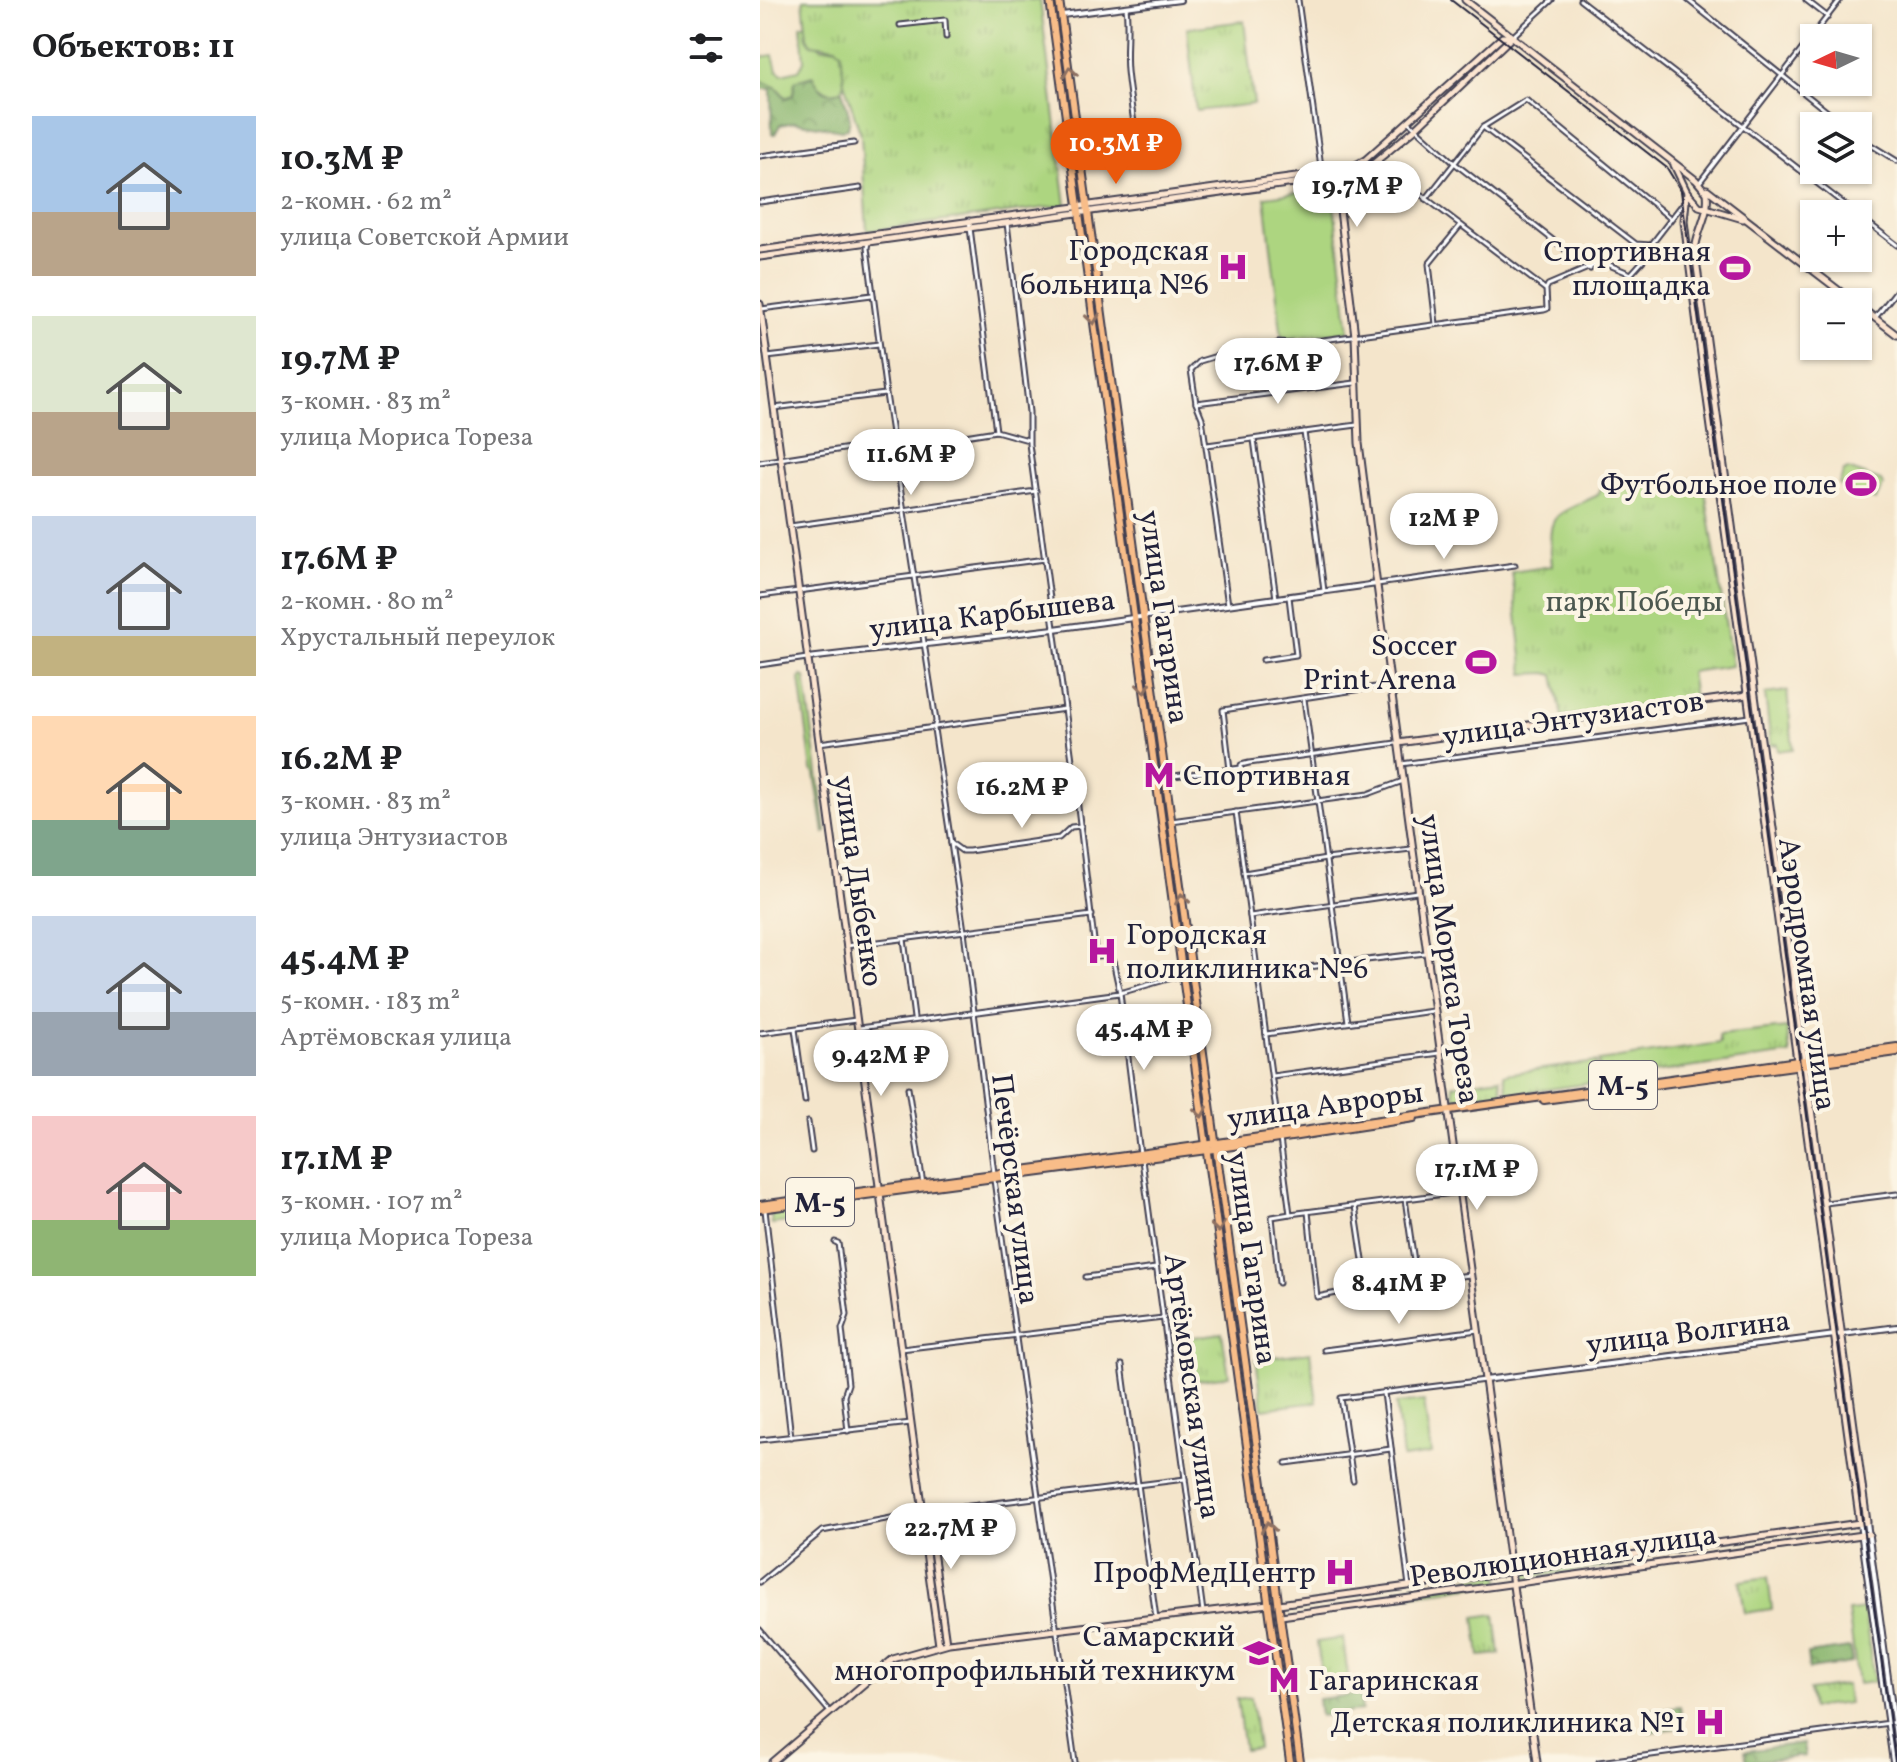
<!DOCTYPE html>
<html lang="ru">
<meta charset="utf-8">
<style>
:root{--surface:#fff;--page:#f2f2f2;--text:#202124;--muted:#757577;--accent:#ea580c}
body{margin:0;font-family:Vollkorn,serif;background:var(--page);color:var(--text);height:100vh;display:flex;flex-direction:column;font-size:30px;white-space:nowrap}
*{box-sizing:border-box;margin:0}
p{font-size:26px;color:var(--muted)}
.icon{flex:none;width:44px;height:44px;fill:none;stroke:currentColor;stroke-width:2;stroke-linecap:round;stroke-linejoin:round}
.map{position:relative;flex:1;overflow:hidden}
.panel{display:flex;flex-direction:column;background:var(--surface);width:760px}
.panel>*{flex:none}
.needle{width:52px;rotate:265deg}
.controls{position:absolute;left:1040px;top:24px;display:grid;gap:16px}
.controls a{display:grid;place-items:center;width:72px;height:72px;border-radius:0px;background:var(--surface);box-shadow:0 2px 6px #0004;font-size:40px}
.price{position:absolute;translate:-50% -68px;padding:0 18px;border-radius:28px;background:#fff;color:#222;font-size:26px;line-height:52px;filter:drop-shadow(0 2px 4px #0008)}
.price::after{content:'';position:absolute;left:50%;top:48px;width:24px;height:18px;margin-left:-12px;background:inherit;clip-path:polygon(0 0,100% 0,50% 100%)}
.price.selected{background:var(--accent);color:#fff}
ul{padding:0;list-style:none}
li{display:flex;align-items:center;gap:24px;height:200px;padding:0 32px}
li span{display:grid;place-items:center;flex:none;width:224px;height:160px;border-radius:0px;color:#555}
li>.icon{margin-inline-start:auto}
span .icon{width:96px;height:96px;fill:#fffc;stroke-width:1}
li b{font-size:34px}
h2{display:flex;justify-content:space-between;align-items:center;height:96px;padding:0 32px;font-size:34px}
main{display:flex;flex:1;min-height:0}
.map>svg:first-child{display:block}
</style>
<main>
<section class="panel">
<h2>Объектов: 11<svg class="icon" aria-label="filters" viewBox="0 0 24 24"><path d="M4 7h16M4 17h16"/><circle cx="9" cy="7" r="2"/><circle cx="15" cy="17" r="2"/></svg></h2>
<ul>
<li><span style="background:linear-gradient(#a9c7e8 60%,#b9a48a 0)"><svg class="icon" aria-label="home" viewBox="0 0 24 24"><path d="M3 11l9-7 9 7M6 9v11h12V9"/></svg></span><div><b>10.3M ₽</b><p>2-комн. · 62 m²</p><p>улица Советской Армии</p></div></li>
<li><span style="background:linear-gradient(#dfe7d0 60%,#b9a48a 0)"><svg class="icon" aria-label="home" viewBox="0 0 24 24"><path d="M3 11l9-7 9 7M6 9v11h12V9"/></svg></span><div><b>19.7M ₽</b><p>3-комн. · 83 m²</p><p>улица Мориса Тореза</p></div></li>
<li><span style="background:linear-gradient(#c9d6e8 75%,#c2b280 0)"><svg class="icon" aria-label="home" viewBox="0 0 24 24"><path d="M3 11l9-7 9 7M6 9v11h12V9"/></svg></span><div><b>17.6M ₽</b><p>2-комн. · 80 m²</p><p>Хрустальный переулок</p></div></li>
<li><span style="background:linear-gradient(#ffd9b3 65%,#7fa58c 0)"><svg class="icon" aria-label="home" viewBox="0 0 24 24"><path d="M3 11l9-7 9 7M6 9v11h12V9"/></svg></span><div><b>16.2M ₽</b><p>3-комн. · 83 m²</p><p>улица Энтузиастов</p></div></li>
<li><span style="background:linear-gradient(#c9d6e8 60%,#9aa5b1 0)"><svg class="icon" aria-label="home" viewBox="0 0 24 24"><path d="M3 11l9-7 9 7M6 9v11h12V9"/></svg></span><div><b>45.4M ₽</b><p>5-комн. · 183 m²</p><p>Артёмовская улица</p></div></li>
<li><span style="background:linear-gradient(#f6c9c9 65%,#8fb573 0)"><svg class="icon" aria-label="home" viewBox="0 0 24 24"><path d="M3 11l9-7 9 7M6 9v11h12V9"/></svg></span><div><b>17.1M ₽</b><p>3-комн. · 107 m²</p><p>улица Мориса Тореза</p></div></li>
</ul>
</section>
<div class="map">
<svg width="1137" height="1762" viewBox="0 0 1137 1762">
<defs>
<pattern id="forest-crowns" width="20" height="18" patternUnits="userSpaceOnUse" patternTransform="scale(2)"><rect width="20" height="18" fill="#8ab66e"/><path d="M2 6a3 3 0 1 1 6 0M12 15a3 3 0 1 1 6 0" fill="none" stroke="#70945c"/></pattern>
<pattern id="park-tufts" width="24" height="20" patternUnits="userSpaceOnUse" patternTransform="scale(2)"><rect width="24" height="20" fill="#add580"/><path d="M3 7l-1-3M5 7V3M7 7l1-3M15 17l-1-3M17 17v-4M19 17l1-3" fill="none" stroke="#95b770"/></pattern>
</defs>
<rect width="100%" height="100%" fill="#fcf5e5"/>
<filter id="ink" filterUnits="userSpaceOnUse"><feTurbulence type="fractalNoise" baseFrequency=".0125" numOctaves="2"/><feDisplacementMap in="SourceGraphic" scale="16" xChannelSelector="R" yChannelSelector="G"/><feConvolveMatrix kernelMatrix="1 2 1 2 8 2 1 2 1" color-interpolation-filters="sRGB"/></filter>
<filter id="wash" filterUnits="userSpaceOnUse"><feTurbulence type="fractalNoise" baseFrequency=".006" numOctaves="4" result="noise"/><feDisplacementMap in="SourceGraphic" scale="32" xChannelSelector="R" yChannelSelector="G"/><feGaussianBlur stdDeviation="1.8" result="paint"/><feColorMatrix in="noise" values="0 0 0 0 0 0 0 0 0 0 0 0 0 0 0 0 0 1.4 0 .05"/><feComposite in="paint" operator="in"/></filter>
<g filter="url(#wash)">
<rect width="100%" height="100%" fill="#f4e5cb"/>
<g fill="#add580" stroke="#687c5e" stroke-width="2">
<path d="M 46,24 L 47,37 L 62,48 L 76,47 L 81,51 L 84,82 L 82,90 C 69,96 68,92 57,85 L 26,98 L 17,88 L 0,80 L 0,57 L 13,55 L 17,70 L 22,74 L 39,70 L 44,61 L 41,26 Z"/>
<path d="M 572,188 L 589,331 L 522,339 L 505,197 Z"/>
<path d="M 1088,469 L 1121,481 L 1123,485 L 1116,500 L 1081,488 L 1079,484 L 1084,471 Z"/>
<path d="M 42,676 L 45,677 L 66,832 L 64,833 L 55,773 L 52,770 L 40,679 Z"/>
<path d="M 409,841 L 411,842 L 449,1128 L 417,917 Z"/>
<path d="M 453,1162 L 455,1163 L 512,1592 Z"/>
<path d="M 92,1203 L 86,1214 L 59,1218 L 58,1214 L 53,1214 L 52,1219 L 12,1224 L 11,1213 L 63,1207 L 63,1210 L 77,1208 L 77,1205 Z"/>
<path d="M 664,1401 L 671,1454 L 643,1458 L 636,1404 Z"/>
<path d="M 861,1558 L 861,1565 L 764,1579 L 763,1571 Z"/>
<path d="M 1104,1609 L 1114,1682 L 1098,1684 L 1088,1611 Z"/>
</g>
<g fill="url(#forest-crowns)" stroke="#566c54" stroke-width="2">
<path d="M 53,76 C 60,90 67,97 82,90 L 90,118 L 88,128 L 82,130 L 35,122 L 20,125 L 15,134 L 12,134 L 11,89 L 0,89 L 0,80 L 17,88 L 26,98 L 33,95 L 35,81 Z"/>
<path d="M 1090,1648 L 1092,1663 L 1049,1669 L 1047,1654 Z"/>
<path d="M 600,1694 L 602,1711 L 560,1716 L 558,1699 Z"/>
<path d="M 920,1706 L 923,1727 L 890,1732 L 890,1710 Z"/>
<path d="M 1043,1743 L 1045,1756 L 987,1762 L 985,1751 Z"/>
</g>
<g fill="url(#park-tufts)" stroke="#687c5e" stroke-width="2">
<path d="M 43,0 L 280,0 L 306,205 L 107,231 L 101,136 L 84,82 L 81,51 L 76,47 L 51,44 L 47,37 Z"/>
<path d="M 484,21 L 494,104 L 436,111 L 427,28 Z"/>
<path d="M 939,478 L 944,483 L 972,666 L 930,672 L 934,698 L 802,717 L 794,675 L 786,673 L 764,674 L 752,572 L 792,566 C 787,511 791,518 838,495 L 842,486 L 885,486 Z"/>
<path d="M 1027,691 L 1033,749 L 1018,751 L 1017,744 L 1011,745 L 1005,694 Z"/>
<path d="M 1027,1028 L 1030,1054 L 841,1080 L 839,1061 L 960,1043 L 959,1035 Z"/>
<path d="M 836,1062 L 839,1082 L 748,1095 L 744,1074 Z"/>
<path d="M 740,1078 L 743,1096 L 696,1102 L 693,1085 Z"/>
<path d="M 462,1333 L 469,1376 L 433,1381 L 428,1345 L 413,1346 L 413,1340 Z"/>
<path d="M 550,1352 L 557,1402 L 503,1409 L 496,1359 Z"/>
<path d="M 739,1574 L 740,1583 L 649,1595 L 648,1587 Z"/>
<path d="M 1008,1577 L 1012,1609 L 985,1613 L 980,1581 Z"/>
<path d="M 735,1614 L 740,1654 L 720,1656 L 715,1617 Z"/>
<path d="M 583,1638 L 588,1677 L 562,1680 L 557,1642 Z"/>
<path d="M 1086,1685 L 1088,1703 L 1052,1708 L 1049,1690 Z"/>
<path d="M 491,1697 L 498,1748 L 484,1750 L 477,1699 Z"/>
</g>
</g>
<g filter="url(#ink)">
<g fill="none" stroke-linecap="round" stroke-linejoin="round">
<g stroke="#423f51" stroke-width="7">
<g id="minor">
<path d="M 538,0 L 561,167"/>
<path d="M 820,0 L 1097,214"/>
<path d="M 928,0 L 1085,126"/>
<path d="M 1046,0 L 1068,17"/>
<path d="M 366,7 C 369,28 365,49 367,71 C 370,102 376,134 381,166"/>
<path d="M 140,25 L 185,20 L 186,37"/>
<path d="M 752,37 L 792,0"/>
<path d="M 648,121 L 693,162 L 830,269"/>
<path d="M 1098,137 L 1137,161"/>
<path d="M 0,156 L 94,143"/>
<path d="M 617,161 L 785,289"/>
<path d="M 939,183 L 1080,0"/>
<path d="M 666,199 L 723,127 L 766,100 L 910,218"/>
<path d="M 0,202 L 100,188"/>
<path d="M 1098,215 L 1137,245"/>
<path d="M 209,220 L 236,431"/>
<path d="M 247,223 L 269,412 L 269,444 L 315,782 L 336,957 L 352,956 L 360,993 L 380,1154"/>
<path d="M 108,242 L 107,248 L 126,394 L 176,721 L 174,729 L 204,931 L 234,1173"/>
<path d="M 891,245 L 925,201"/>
<path d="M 1,309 L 112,295"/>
<path d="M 1115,318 L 1137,290"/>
<path d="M 676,324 L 669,264 L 700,226"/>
<path d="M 7,357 L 119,344"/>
<path d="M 436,403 L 595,383"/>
<path d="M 14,408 L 125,394"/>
<path d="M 544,432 L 564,591"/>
<path d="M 494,440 L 516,598"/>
<path d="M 447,445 L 597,425"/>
<path d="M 0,462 L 141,440 L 167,442 L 236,431 L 268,440"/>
<path d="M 30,526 L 276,491"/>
<path d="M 617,584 L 755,565"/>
<path d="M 0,596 L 285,559"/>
<path d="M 468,605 L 442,418 L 436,403 L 431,370 L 440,361 L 470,352 L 499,352 L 518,343 L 533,344 L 784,310 L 787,309 L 786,289 L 788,285 L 842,262 L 871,274 L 889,254 L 891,245 L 876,244 L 723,127"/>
<path d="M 503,660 L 536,655 L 529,597"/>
<path d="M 0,665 L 47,658"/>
<path d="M 544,699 L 588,1022"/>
<path d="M 59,743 L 305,709"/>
<path d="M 641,764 L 990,717"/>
<path d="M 470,770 L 463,710 L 629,685"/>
<path d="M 405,777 L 481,768 L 481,765 L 489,763 L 636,743"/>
<path d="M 476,812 L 519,1133"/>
<path d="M 411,821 L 608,794 L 643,781"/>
<path d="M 191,843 L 202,851 L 209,851 L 299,838 L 311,827 L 321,826"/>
<path d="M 484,873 L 566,859 L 651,849"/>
<path d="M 490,916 L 657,892"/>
<path d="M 144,939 L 154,1018"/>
<path d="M 86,946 L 332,915"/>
<path d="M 498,973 L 665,953"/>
<path d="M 99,1028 L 360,993 L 422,975"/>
<path d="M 35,1029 L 45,1101"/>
<path d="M 0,1033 L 96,1020"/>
<path d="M 506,1034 L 673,1011"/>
<path d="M 512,1076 L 680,1053"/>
<path d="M 148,1088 L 163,1184"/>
<path d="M 48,1122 L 52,1151"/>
<path d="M 382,1160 L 443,1612"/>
<path d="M 234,1180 L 315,1762"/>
<path d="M 645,1199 L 657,1282"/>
<path d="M 1065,1203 L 1137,1194"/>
<path d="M 595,1206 L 607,1287"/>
<path d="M 5,1210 L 31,1437"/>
<path d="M 548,1212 L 557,1297 L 607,1287 L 710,1275"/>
<path d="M 530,1214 L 700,1192"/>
<path d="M 75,1242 L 78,1243 L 87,1315 L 82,1329 L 88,1384 L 84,1396 L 88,1431"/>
<path d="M 326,1277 L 396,1268"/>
<path d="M 519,1283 L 512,1217 L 530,1214 L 520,1139"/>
<path d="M 141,1349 L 403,1318"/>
<path d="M 564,1350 L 718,1330"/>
<path d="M 362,1365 L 396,1618"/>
<path d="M 624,1393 L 649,1586"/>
<path d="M 0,1440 L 151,1423"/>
<path d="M 526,1463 L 631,1449"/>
<path d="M 593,1480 L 581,1398 L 725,1380"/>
<path d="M 0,1582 L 62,1531 L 163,1512 L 425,1479"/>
<path d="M 0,1630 L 70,1712"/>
<path d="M 839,1762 L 1137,1722"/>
</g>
</g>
<g stroke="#423f51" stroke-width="8">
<g id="tertiary">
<path d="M 302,15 L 420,0"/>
<path d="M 48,658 L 294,629 L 617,584"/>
<path d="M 725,1380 L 1137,1327"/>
<path d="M 1107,1522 L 1137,1744"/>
<path d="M 1100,1524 L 1133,1762"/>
</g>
</g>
<g stroke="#423f51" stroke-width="9">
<g id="secondary">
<path d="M 914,165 L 927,192 L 939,206 L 983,219"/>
<path d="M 561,167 L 574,178 L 577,185 L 595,336 L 599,443 L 616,578 L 777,1762"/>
<path d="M 947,189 L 1094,302"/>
<path d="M 927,192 L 924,221 L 937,325 L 1100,1524"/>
<path d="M 0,250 L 587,170 L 605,160 L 742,37 L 751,37"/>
<path d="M 0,257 L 592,175 L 608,168 L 655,129 L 752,37"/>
<path d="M 0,304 L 163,1512 L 162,1524 L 179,1645"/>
<path d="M 1098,305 L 1137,335"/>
<path d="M 638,743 L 987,695"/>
<path d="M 164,1513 L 169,1522 L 186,1643"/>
<path d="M 519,1604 L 1107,1522 L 935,252 C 936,231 950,215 947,193 L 936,180 L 705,0"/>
<path d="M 521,1616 L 1109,1534"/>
<path d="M 12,1762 L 133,1659 L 189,1643 L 508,1604"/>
</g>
</g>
<g stroke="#423f51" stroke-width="10">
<g id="primary">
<path d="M 290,0 L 530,1762"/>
<path d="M 299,0 L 540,1762"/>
<path d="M 784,1100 L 1137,1052"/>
<path d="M 0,1205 L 308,1164 L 1137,1047"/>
<path d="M 0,1209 L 447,1150 L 654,1118"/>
</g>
</g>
<use href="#minor" stroke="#fff" stroke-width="3"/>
<use href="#tertiary" stroke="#fff" stroke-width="4"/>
<use href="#secondary" stroke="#fce5d0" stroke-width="5"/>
<use href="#primary" stroke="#f8bd89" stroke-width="6"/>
<path stroke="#22223b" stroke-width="2" d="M 691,0 L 907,168 L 921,191 L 1135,1762"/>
</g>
<defs><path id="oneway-chevron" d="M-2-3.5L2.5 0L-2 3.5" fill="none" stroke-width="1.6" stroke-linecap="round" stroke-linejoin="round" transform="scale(2)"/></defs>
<g stroke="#8d7062">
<use href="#oneway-chevron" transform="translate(310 72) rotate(-98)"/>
<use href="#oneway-chevron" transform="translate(333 319) rotate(82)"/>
<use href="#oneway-chevron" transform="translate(384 688) rotate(83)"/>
<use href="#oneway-chevron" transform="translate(422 899) rotate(-98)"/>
<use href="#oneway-chevron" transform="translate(441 1112) rotate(82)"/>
<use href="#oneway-chevron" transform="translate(458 1227) rotate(82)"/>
<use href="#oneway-chevron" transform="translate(508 1527) rotate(-98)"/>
</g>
</g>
<defs>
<g id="hospital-bare" transform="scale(2.4)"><path d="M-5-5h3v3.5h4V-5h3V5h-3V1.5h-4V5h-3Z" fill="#b5179e" stroke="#fcf5e5" stroke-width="2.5" paint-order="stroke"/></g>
<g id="stadium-bare" transform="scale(2.4)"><path d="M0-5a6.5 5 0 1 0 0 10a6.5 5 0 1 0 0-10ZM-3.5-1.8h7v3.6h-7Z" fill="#b5179e" stroke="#fcf5e5" stroke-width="2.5" paint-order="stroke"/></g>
<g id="metro-bare" transform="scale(2.4)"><path d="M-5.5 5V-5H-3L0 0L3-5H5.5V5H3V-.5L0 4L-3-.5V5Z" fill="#b5179e" stroke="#fcf5e5" stroke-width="2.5" paint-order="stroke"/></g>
<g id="university-bare" transform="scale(2.4)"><path d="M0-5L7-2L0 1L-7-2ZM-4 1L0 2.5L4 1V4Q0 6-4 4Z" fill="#b5179e" stroke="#fcf5e5" stroke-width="2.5" paint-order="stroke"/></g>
</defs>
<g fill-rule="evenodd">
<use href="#hospital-bare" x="473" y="267"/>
<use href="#stadium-bare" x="975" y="268"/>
<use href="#stadium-bare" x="1101" y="484"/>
<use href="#stadium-bare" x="721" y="662"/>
<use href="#metro-bare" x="399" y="775"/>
<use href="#hospital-bare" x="342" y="951"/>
<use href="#hospital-bare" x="580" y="1572"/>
<use href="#university-bare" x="499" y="1653"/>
<use href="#metro-bare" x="524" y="1680"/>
<use href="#hospital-bare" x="950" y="1722"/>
</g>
<g text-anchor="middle" stroke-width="8" stroke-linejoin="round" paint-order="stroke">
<g fill="#fcf5e5" stroke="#63616e" stroke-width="2">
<rect x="829" y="1061" width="68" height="48" rx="6"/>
<rect x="26" y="1178" width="68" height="48" rx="6"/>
</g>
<g font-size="28" font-weight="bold" fill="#22223b">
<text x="863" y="1095">М-5</text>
<text x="60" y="1212">М-5</text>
</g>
<g font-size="30" fill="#22223b" stroke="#fcf5e5" text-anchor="end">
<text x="449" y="260">Городская<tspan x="449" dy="34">больница №6</tspan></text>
<text x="951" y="261">Спортивная<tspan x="951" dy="34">площадка</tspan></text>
<text x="1077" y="494">Футбольное поле</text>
<text x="697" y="655">Soccer<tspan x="697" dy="34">Print Arena</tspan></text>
<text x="423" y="785" text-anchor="start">Спортивная</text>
<text x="366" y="944" text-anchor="start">Городская<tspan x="366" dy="34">поликлиника №6</tspan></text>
<text x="556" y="1582">ПрофМедЦентр</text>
<text x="475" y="1646">Самарский<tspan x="475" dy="34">многопрофильный техникум</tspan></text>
<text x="548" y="1690" text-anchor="start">Гагаринская</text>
<text x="926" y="1732">Детская поликлиника №1</text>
</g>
<g font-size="30" fill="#4c5850" stroke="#fcf5e5">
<text x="874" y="611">парк Победы</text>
</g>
<g font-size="30" fill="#22223b" stroke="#fcf5e5">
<text transform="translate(232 614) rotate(-7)" y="10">улица Карбышева</text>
<text transform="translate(405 617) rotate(82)" y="10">улица Гагарина</text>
<text transform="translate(813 718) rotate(-8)" y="10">улица Энтузиастов</text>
<text transform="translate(99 881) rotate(82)" y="10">улица Дыбенко</text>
<text transform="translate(690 959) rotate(82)" y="10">улица Мориса Тореза</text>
<text transform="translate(1048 974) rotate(82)" y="10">Аэродромная улица</text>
<text transform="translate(565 1105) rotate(-8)" y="10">улица Авроры</text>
<text transform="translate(256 1189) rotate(83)" y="10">Печёрская улица</text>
<text transform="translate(493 1258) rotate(82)" y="10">улица Гагарина</text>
<text transform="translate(928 1332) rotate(-7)" y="10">улица Волгина</text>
<text transform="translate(433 1386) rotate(82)" y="10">Артёмовская улица</text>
<text transform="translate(803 1555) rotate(-8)" y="10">Революционная улица</text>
</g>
</g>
</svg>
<div class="controls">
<a><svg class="needle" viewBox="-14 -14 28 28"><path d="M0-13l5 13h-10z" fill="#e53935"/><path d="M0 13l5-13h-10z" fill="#757577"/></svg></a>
<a><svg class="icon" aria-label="layers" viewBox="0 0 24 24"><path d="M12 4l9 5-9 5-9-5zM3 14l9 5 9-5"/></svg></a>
<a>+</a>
<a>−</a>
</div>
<b class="price selected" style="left:356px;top:186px">10.3M ₽</b>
<b class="price" style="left:597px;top:229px">19.7M ₽</b>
<b class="price" style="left:518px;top:406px">17.6M ₽</b>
<b class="price" style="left:151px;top:497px">11.6M ₽</b>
<b class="price" style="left:684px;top:561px">12M ₽</b>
<b class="price" style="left:262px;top:830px">16.2M ₽</b>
<b class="price" style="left:384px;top:1072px">45.4M ₽</b>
<b class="price" style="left:121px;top:1098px">9.42M ₽</b>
<b class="price" style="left:717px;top:1212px">17.1M ₽</b>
<b class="price" style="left:639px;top:1326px">8.41M ₽</b>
<b class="price" style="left:191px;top:1571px">22.7M ₽</b>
</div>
</main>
